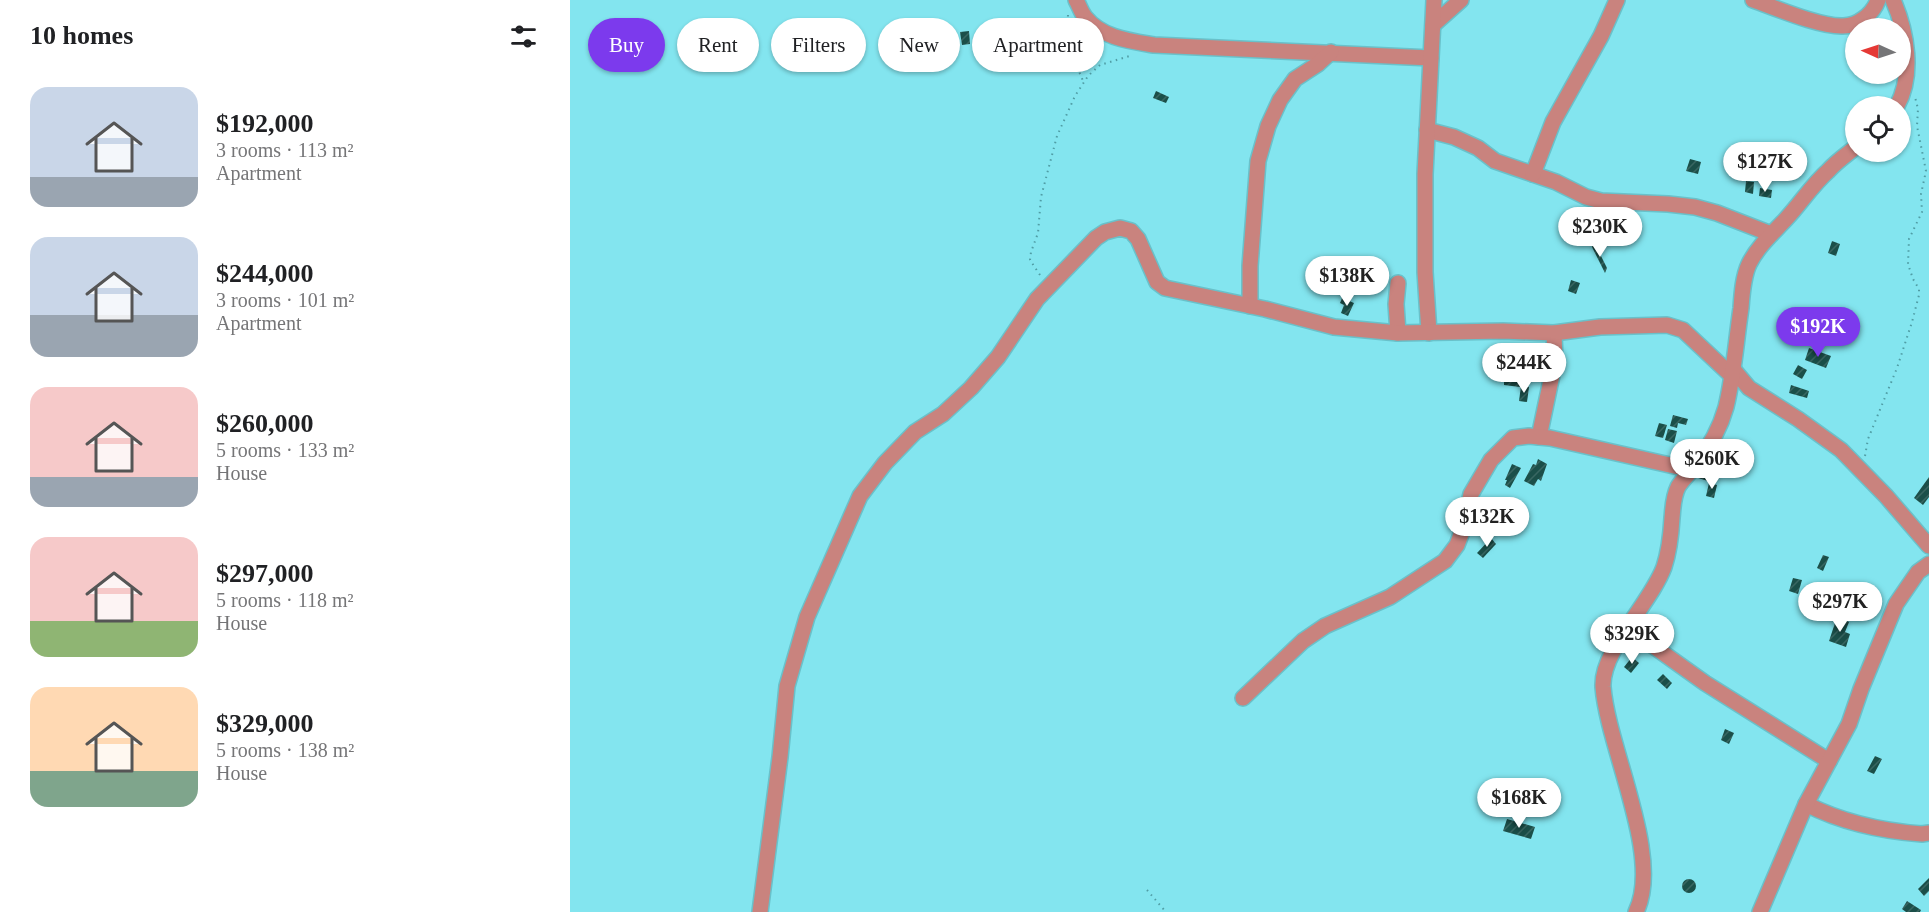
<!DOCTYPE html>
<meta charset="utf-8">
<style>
:root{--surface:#fff;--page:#f6f6f6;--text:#202124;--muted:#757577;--accent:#7c3aed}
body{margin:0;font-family:Georgia,serif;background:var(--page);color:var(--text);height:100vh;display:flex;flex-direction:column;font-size:22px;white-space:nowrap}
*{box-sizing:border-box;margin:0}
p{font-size:20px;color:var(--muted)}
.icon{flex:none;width:33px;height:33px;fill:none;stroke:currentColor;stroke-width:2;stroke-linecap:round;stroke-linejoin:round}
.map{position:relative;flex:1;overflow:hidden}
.sheet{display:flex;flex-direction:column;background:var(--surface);width:570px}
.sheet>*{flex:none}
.guide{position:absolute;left:18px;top:18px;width:570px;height:54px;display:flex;gap:12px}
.needle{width:39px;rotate:273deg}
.tools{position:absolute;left:1275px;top:18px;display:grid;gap:12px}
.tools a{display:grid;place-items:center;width:66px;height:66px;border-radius:50%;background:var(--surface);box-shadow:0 2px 4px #0004;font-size:30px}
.price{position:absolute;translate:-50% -51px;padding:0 14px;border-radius:21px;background:#fff;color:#222;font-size:20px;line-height:39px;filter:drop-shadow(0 2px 3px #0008)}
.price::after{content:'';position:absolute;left:50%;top:36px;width:18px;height:14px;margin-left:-9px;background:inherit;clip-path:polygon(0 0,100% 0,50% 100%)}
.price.current{background:var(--accent);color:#fff}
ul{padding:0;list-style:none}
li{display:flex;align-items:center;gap:18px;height:150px;padding:0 30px}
li span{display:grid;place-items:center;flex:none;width:168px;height:120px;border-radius:18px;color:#555}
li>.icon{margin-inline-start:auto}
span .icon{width:72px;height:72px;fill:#fffc;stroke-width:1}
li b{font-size:26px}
h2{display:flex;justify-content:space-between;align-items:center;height:72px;padding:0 30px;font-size:26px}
.chip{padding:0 21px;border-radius:27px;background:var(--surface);box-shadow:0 2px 4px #0004;font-size:21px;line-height:54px}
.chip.current{background:var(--accent);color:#fff}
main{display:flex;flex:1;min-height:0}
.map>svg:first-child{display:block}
</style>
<main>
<section class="sheet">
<h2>10 homes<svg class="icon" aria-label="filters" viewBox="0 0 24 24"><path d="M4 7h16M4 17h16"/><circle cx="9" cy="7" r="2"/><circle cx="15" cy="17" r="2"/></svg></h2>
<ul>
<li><span style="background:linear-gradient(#c9d6e8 75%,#9aa5b1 0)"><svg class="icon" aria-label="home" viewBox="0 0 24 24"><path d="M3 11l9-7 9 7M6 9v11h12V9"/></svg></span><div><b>$192,000</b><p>3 rooms · 113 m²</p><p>Apartment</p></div></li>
<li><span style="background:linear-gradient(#c9d6e8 65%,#9aa5b1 0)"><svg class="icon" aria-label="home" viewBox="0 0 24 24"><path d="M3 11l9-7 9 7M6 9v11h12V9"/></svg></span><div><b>$244,000</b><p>3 rooms · 101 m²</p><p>Apartment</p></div></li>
<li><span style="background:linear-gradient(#f6c9c9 75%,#9aa5b1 0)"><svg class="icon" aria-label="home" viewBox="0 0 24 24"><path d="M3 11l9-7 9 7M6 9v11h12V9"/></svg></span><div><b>$260,000</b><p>5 rooms · 133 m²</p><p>House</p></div></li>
<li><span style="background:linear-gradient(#f6c9c9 70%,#8fb573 0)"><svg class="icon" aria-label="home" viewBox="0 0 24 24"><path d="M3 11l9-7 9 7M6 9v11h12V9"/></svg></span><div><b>$297,000</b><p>5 rooms · 118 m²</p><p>House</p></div></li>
<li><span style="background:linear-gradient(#ffd9b3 70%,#7fa58c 0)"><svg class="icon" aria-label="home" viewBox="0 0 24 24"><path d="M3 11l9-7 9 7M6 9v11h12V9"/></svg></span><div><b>$329,000</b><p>5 rooms · 138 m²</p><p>House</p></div></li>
</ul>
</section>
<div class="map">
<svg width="1359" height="912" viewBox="0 0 1359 912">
<defs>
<pattern id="building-hatch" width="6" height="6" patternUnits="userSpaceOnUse" patternTransform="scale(1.5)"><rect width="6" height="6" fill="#1b4f49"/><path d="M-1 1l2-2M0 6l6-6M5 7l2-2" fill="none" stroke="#396661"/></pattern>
</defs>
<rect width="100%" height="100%" fill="#83e5ef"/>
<g fill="url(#building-hatch)">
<path d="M 399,31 L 400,44 L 392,45 L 390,32 Z"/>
<path d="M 586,91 L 599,97 L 596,103 L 583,98 Z"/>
<path d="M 1208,150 L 1229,156 L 1226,169 L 1204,163 Z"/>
<path d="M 1120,159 L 1131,162 L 1128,174 L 1116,171 Z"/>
<path d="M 1176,181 L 1184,182 L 1183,194 L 1175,192 Z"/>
<path d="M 1190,188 L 1202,190 L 1201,198 L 1189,196 Z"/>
<path d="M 1262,241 L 1270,244 L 1266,256 L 1258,253 Z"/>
<path d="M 1024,242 L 1037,268 L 1035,273 L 1022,247 Z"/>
<path d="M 1001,280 L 1010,283 L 1006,294 L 998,291 Z"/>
<path d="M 772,298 L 784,303 L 778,316 L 771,313 L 774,305 L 770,303 Z"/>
<path d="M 1239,348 L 1261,356 L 1256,368 L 1235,360 Z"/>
<path d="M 1228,365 L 1237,370 L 1232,379 L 1223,374 Z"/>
<path d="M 934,379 L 951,380 L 950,387 L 934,385 Z"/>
<path d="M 1221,385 L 1239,391 L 1237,398 L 1219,393 Z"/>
<path d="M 951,386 L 959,387 L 957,402 L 949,401 Z"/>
<path d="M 1103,415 L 1118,419 L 1116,425 L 1108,423 L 1107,428 L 1100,426 Z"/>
<path d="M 1089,423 L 1097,425 L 1093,438 L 1085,436 Z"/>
<path d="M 1098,429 L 1107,431 L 1104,443 L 1095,440 Z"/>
<path d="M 968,459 L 977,464 L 971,481 L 968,479 L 964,486 L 954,481 L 963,464 L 966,465 Z"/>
<path d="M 942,464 L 951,468 L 940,488 L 935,485 L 937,480 L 935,480 Z"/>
<path d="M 1127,468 L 1143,473 L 1141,482 L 1125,477 Z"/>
<path d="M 1359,477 L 1359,497 L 1353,505 L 1344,498 Z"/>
<path d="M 1139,483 L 1147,485 L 1144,498 L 1136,496 Z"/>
<path d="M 921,538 L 926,544 L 913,558 L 907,553 Z"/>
<path d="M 1253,555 L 1259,557 L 1253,571 L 1247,568 Z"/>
<path d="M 1223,578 L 1232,580 L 1228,594 L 1219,591 Z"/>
<path d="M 1293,596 L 1306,599 L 1305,608 L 1292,606 Z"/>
<path d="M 1267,617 L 1279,622 L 1275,632 L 1280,634 L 1276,647 L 1259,641 Z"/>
<path d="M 1062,657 L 1069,663 L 1061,673 L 1054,667 Z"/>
<path d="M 1093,674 L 1102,683 L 1097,689 L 1087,680 Z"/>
<path d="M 1155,729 L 1164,733 L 1159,744 L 1151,740 Z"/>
<path d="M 1305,756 L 1312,759 L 1304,774 L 1297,771 Z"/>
<path d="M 937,819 L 965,827 L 961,839 L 933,831 Z"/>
<path d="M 1359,878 L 1359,891 L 1354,896 L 1348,889 Z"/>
<circle cx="1119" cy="886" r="7"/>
<path d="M 1337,901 L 1351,910 L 1350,912 L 1336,912 L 1332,909 Z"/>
</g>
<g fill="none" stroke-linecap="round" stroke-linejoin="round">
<g stroke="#69c1ca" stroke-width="18">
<g id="minor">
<path d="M 506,0 C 509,5 511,12 515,17 C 532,38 559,41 584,45 L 861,58"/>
<path d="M 1183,0 C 1206,8 1250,27 1273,26 C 1288,26 1303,14 1308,0"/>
<path d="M 1323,0 C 1337,32 1344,75 1327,106"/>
<path d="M 863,25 L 891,0"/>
<path d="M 857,130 L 884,137 L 908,148 L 925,161 L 986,182 L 1016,197 L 1031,201 L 1098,204 L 1125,207 L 1147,213 L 1201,234"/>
<path d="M 963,174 L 983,122 L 1031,36 L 1047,0"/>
<path d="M 828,283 L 826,304 L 828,333"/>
<path d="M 680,306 L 680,266 L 688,161 L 698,126 L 710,100 L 725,79 L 748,64 L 761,52"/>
<path d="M 859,333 L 855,272 L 855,174 L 864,0"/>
<path d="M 1163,369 L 1179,388 L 1228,419 L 1271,450 L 1316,496 L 1359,546"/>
<path d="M 969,437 L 985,361 L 984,333"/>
<path d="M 1058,628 L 1135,683 L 1259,761"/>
<path d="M 673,698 L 733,641 L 755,626 L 820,597 L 875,561 L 887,545 L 893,529 L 901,494 L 921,460 L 943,438 L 959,436 L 980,438 L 1122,470"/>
<path d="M 1236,804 C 1273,823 1311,831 1352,834 L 1359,833"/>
<path d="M 190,912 L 210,757 L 217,686 L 237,617 L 290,496 L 315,463 L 345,432 L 373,414 L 401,388 L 428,357 L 467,299 L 526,238 L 535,232 L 550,228 L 561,231 L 568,239 L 587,282 L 595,288 L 695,309 L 764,327 L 828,333 L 933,331 L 984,333 L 1030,327 L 1097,325 L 1113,330 L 1162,376"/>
<path d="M 1066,912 C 1093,857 1038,749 1033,687 C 1031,650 1081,603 1094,567 C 1099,552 1101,535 1102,518 C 1103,508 1103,497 1108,487 C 1112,480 1120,473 1125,466 C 1139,448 1150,429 1156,407 C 1164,374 1166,341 1171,308 C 1172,294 1173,277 1179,264 C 1188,246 1203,233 1216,219 C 1231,203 1242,185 1258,171 C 1266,162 1276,155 1286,147"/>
<path d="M 1190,912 L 1236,804 L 1279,724 L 1291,689 L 1326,604 L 1348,572 L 1359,564"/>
</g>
</g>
<g stroke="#509da5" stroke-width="2" stroke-dasharray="1.5 4.5" stroke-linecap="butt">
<path d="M 498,15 L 497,35 L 500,51 L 514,83"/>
<path d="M 470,275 L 460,260 L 461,252 L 468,233 L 471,197 L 487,136 L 505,96 L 518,76 L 530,65 L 563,55"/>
<path d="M 1295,456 L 1298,439 L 1327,368 L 1342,322 L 1349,295 L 1349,289 L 1343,279 L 1338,264 L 1339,239 L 1352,212 L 1351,194 L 1356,171 L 1347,126 L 1348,109 L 1345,97"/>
<path d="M 577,890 L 596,912"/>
</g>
<use href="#minor" stroke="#c9837e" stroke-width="15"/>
</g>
</svg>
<div class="tools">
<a><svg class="needle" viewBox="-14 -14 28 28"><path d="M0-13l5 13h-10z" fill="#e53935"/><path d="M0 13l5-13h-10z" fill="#757577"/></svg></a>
<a><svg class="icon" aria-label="locate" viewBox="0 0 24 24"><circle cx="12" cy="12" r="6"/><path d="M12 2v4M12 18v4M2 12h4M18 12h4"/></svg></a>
</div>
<b class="price" style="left:1195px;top:193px">$127K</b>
<b class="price" style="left:1030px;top:258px">$230K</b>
<b class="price" style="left:777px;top:307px">$138K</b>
<b class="price current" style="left:1248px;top:358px">$192K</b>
<b class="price" style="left:954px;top:394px">$244K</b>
<b class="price" style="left:1142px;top:490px">$260K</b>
<b class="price" style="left:917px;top:548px">$132K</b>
<b class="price" style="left:1270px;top:633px">$297K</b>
<b class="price" style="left:1062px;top:665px">$329K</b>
<b class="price" style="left:949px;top:829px">$168K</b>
<div class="guide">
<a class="chip current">Buy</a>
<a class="chip">Rent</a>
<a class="chip">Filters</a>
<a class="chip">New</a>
<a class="chip">Apartment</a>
</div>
</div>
</main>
